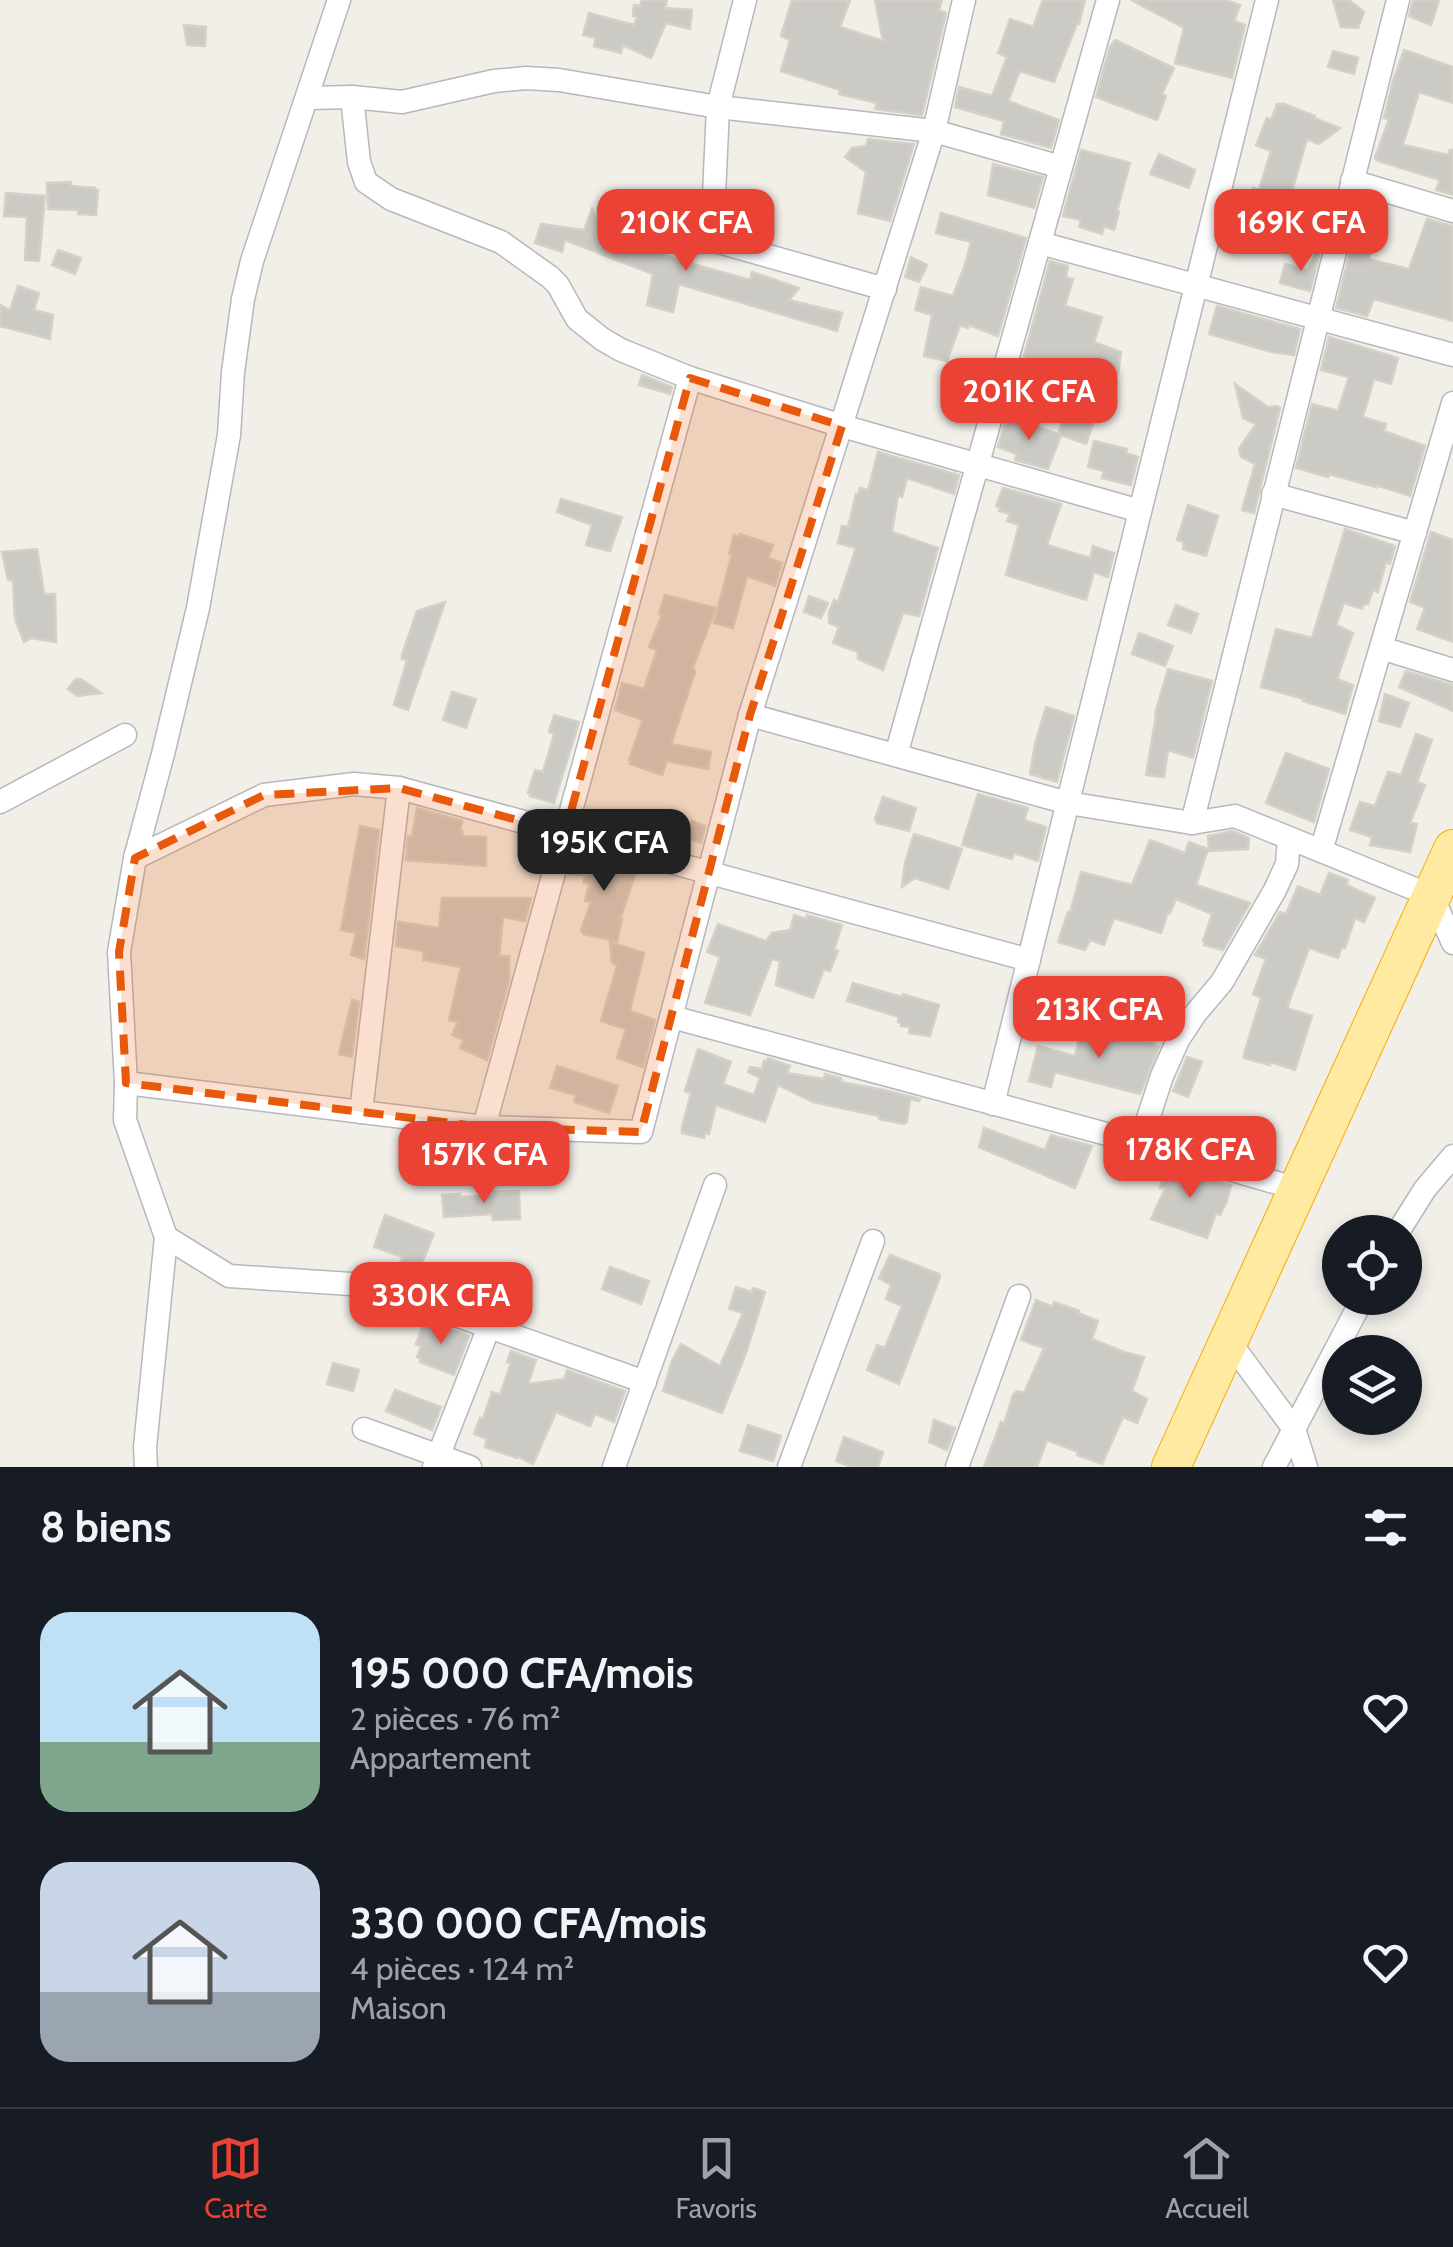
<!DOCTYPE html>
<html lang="fr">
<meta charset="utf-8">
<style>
:root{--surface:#171b24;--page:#242831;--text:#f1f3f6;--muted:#9ea1a6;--line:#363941;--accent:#ea4335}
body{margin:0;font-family:Cabin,sans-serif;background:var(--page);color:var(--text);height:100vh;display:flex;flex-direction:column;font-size:38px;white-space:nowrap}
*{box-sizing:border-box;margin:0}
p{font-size:32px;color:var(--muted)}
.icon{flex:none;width:55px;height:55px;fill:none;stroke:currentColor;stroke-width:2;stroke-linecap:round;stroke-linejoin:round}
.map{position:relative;height:1467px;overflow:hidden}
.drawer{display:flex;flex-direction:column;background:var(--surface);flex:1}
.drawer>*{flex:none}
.tools{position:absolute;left:1322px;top:1215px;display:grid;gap:20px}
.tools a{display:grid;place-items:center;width:100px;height:100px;border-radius:50%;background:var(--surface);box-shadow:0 5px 15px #0003;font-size:50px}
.price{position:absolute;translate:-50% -85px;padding:0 22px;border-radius:20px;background:var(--accent);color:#fff;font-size:32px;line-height:65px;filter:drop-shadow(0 2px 5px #0008)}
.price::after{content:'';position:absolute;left:50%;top:60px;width:30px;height:22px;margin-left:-15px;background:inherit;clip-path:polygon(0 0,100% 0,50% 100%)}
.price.selected{background:#222;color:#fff}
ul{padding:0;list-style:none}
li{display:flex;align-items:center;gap:30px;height:250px;padding:0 40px}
li span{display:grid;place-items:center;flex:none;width:280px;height:200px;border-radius:30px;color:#555}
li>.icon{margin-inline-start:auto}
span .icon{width:120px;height:120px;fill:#fffc;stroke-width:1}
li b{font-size:42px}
h2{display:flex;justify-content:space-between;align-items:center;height:120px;padding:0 40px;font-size:42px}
.tab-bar{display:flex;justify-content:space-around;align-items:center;height:140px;border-top:2px solid var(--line);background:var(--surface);font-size:28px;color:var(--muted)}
.tab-bar a{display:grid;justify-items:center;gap:5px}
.tab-bar .selected{color:var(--accent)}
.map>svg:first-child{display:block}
</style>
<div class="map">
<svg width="1453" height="1467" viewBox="0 0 1453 1467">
<rect width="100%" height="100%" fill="#f1efe8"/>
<g fill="#cccac5" stroke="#d6d1c6" stroke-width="2.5">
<path d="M 642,0 L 667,0 L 665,8 L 692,10 L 690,29 L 666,23 L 651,58 L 623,45 L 621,53 L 594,46 L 596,38 L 583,35 L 589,13 L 634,25 L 637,17 L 633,16 L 634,5 L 640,6 Z"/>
<path d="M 792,0 L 850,0 L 840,27 L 883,41 L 875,0 L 942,0 L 939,10 L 946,13 L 922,115 L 875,109 L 877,103 L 839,94 L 840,90 L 781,71 L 790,40 L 781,36 Z"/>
<path d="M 1043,0 L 1085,0 L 1079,24 L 1077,24 L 1054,82 L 1020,71 L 1008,101 L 1059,120 L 1051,148 L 1001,134 L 1004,121 L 955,107 L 959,87 L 992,96 L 1007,57 L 998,53 L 1010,19 L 1033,27 Z"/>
<path d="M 1131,0 L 1225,0 L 1240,5 L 1234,21 L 1245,25 L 1232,78 L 1175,63 L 1184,28 Z"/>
<path d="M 1333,0 L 1349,0 L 1364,12 L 1358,28 L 1341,27 Z"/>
<path d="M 1413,0 L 1439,0 L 1431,25 L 1409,16 Z"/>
<path d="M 184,25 L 206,27 L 205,46 L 187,45 Z"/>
<path d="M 1115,40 L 1174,68 L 1162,94 L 1166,96 L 1157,120 L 1096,97 L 1110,47 Z"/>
<path d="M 1404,50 L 1453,67 L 1453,103 L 1419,92 L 1403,145 L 1448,155 L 1450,150 L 1453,150 L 1453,195 L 1436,190 L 1440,180 L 1378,161 L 1375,158 L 1389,119 L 1384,118 L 1393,81 Z"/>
<path d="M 1333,51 L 1358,58 L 1354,74 L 1328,67 Z"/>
<path d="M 1277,104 L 1284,104 L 1315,116 L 1314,118 L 1340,128 L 1319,144 L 1307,139 L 1290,198 L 1329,212 L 1326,227 L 1278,213 L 1276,218 L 1247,209 L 1253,188 L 1259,190 L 1271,151 L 1256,145 L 1267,118 L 1271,120 Z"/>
<path d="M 868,139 L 914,144 L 890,221 L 858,213 L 866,172 L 845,157 L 852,148 L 866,146 Z"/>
<path d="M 1081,150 L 1130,163 L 1117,211 L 1119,212 L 1114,230 L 1104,226 L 1102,234 L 1079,227 L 1081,220 L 1063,216 Z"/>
<path d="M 1159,154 L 1195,170 L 1189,188 L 1150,174 Z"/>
<path d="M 993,164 L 1043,177 L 1034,208 L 988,195 Z"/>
<path d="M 71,182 L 71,186 L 95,188 L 95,190 L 98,190 L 96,215 L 78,214 L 79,210 L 48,209 L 47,183 Z"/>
<path d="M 6,193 L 45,196 L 39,261 L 25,260 L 27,217 L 4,216 Z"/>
<path d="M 592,209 L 598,221 L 604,225 L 636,234 L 632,244 L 668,257 L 750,280 L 752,272 L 799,288 L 789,300 L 842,313 L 837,331 L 679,284 L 673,312 L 647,305 L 653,274 L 565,240 L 562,252 L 535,243 L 541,224 L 584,230 Z"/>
<path d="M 941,213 L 1026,238 L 998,336 L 969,325 L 968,328 L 960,325 L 947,361 L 924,356 L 932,315 L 915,310 L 921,287 L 953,296 L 965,265 L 971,242 L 936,233 Z"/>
<path d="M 1427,219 L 1453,226 L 1453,321 L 1374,299 L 1367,316 L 1336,308 L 1352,244 L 1371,252 L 1368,259 L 1409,269 Z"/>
<path d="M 1324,235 L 1310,291 L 1280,283 L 1285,264 L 1308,270 Z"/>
<path d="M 58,250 L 81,258 L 75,274 L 52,265 Z"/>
<path d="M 911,257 L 927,265 L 919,282 L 905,277 Z"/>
<path d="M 1050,261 L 1068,266 L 1066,277 L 1073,279 L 1065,306 L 1102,317 L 1094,342 L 1121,352 L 1118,374 L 1113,374 L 1092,367 L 1078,407 L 1032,390 L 1042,363 L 1024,356 Z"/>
<path d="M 18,286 L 39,293 L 34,310 L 53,315 L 50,339 L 0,326 L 0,305 L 10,310 Z"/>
<path d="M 1217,306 L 1300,329 L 1294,355 L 1272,352 L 1209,334 Z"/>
<path d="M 1329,337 L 1398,358 L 1391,384 L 1374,379 L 1363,417 L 1386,424 L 1384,431 L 1425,446 L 1410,496 L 1376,485 L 1376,487 L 1329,474 L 1328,477 L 1296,468 L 1312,404 L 1338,411 L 1349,377 L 1321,370 Z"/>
<path d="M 642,375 L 672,387 L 670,394 L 639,385 Z"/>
<path d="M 1235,384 L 1268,407 L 1277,406 L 1280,408 L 1254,513 L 1242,510 L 1255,464 L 1241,457 L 1239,449 L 1256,424 L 1243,418 Z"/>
<path d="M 1067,410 L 1094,421 L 1086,444 L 1058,434 Z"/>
<path d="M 1007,416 L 1061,435 L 1048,469 L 1015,460 L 1017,454 L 998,447 Z"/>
<path d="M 1094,441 L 1127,449 L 1126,453 L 1138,457 L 1131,485 L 1102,478 L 1104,471 L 1088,467 Z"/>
<path d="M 878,452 L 959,475 L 954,494 L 907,478 L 902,497 L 898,495 L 892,532 L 938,548 L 919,616 L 903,613 L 883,670 L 858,659 L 858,652 L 833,643 L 839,627 L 829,623 L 829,612 L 834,600 L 838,602 L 856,548 L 838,543 L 842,526 L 848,527 L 856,494 L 858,494 L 860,488 L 868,490 Z"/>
<path d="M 1003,488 L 1061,504 L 1047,545 L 1090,558 L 1093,546 L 1114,553 L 1108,577 L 1094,572 L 1086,600 L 1006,575 L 1019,525 L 1007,521 L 1010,514 L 999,511 L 1000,508 L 996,506 Z"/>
<path d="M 561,499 L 622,517 L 610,551 L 586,545 L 592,525 L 557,512 Z"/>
<path d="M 1188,505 L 1218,516 L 1206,556 L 1183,549 L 1184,542 L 1177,540 Z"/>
<path d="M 1345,529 L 1395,546 L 1390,564 L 1386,562 L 1378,592 L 1373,590 L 1368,604 L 1363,605 L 1362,609 L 1344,603 L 1336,625 L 1353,633 L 1337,679 L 1353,685 L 1345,714 L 1303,701 L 1304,699 L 1261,687 L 1276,629 L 1312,638 Z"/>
<path d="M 1431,532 L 1453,540 L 1453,642 L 1417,629 L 1425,608 L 1410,602 Z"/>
<path d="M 740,534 L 773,545 L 768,558 L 782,563 L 775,586 L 747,576 L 733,628 L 714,623 L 732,554 L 729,554 L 734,535 L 739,537 Z"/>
<path d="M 37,549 L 44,594 L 55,594 L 56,642 L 31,638 L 24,642 L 15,619 L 13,580 L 8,580 L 2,552 Z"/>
<path d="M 665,595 L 716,608 L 693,667 L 695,672 L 671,744 L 711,752 L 708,769 L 667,761 L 662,775 L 630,764 L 631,761 L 629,760 L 643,720 L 615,710 L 622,683 L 644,689 L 657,650 L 649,647 L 662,615 L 659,614 Z"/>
<path d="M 809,596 L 828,603 L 821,618 L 804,612 Z"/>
<path d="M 445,602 L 408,710 L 394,705 L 407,660 L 402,659 L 402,655 L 417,611 Z"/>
<path d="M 1176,605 L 1198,614 L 1191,633 L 1168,625 Z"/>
<path d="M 1139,633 L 1173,646 L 1165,666 L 1132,654 Z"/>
<path d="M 1168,669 L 1212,681 L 1193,758 L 1168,750 L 1164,777 L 1146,775 L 1156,716 L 1155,714 Z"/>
<path d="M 1406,671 L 1453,685 L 1453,711 L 1399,687 Z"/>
<path d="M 81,679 L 101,693 L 77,696 L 68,689 L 75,680 Z"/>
<path d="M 452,692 L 476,699 L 466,728 L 443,720 Z"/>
<path d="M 1385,694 L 1409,703 L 1400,727 L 1379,721 Z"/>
<path d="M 1046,707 L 1074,716 L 1057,782 L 1030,774 L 1035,744 Z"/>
<path d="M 554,715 L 579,722 L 554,803 L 530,796 L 531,794 L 528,793 L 535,770 L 543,772 L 554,734 L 549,732 Z"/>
<path d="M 1416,734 L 1432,740 L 1417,782 L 1425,785 L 1410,823 L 1417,824 L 1410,852 L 1370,845 L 1372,837 L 1350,830 L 1360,802 L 1375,806 L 1388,772 L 1401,775 Z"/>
<path d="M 1286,753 L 1329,769 L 1314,822 L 1266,803 Z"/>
<path d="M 978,794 L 1028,808 L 1024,820 L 1046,827 L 1038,861 L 1014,853 L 1012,859 L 962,845 Z"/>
<path d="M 883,797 L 916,808 L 909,831 L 877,823 L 875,819 Z"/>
<path d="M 417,808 L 462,821 L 460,831 L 463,832 L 462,836 L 486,837 L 486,866 L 406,860 L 408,836 L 412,837 Z"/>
<path d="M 692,821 L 705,826 L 701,843 L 686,838 Z"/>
<path d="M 360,826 L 379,830 L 364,959 L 351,955 L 356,933 L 341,930 Z"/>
<path d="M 1233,831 L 1249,838 L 1248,849 L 1209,851 L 1208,836 Z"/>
<path d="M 914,834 L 962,849 L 948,889 L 915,878 L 902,887 L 905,863 Z"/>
<path d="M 1150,840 L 1185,853 L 1189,842 L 1208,849 L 1196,885 L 1250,903 L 1223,950 L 1204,945 L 1205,942 L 1203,941 L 1212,914 L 1176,899 L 1170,913 L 1168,912 L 1161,933 L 1114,918 L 1104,945 L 1090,940 L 1085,950 L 1058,942 L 1068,912 L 1070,913 L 1081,872 L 1132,885 Z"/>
<path d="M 575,852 L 637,869 L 620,919 L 622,919 L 617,941 L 583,934 L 581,930 L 591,902 L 585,901 L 589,884 L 584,883 L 585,875 L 569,874 Z"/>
<path d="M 1329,873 L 1348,880 L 1346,885 L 1375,898 L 1364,922 L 1355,918 L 1345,948 L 1342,947 L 1338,958 L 1309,948 L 1287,1008 L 1312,1016 L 1295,1070 L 1270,1062 L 1270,1065 L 1244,1058 L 1244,1054 L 1261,998 L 1253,994 L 1266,959 L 1255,955 L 1280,912 L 1286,914 L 1298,886 L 1320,895 Z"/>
<path d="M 442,898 L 531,898 L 525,921 L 503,917 L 499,956 L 509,956 L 509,981 L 487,1060 L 460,1048 L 464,1040 L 452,1035 L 458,1022 L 449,1020 L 461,967 L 423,960 L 424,951 L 396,946 L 398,922 L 439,928 Z"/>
<path d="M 794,915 L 806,919 L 807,915 L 842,925 L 834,949 L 838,951 L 830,971 L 824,969 L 813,998 L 776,985 L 780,961 L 772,959 L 750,1015 L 705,1003 L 720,957 L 707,952 L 718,924 L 766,941 L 772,933 L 790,930 Z"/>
<path d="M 610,942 L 644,953 L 630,1011 L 655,1020 L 643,1067 L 617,1058 L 626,1029 L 601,1021 L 617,966 L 612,962 Z"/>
<path d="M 853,983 L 902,997 L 903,994 L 939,1005 L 930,1036 L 909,1033 L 910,1027 L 901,1026 L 901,1023 L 898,1022 L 899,1017 L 847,1001 Z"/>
<path d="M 352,1000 L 359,1002 L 352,1057 L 339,1054 Z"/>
<path d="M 1083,1024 L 1154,1043 L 1153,1045 L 1159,1047 L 1140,1094 L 1055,1072 L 1051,1087 L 1029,1081 L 1038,1046 L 1075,1056 Z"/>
<path d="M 698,1049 L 731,1062 L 723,1084 L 754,1095 L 760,1078 L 748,1072 L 750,1067 L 762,1069 L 764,1061 L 767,1061 L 768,1058 L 790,1066 L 787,1073 L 824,1079 L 825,1074 L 841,1078 L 841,1082 L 884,1090 L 920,1099 L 919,1101 L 910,1099 L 907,1122 L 904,1124 L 879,1119 L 879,1116 L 813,1102 L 778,1085 L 765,1122 L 716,1105 L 709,1134 L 705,1133 L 704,1138 L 682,1133 L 682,1127 L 691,1093 L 685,1091 Z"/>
<path d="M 1187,1057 L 1202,1062 L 1188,1097 L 1173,1091 Z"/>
<path d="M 557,1066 L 618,1086 L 609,1113 L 574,1102 L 576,1095 L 550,1088 Z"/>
<path d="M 984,1128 L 1045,1150 L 1051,1135 L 1092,1146 L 1075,1188 L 979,1147 Z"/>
<path d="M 1166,1166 L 1231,1185 L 1227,1201 L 1220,1215 L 1216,1213 L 1207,1238 L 1151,1219 L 1165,1189 L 1160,1188 Z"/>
<path d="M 519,1191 L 520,1219 L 493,1220 L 492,1214 L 444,1217 L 442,1195 L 460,1194 L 460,1197 L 493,1195 L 493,1192 Z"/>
<path d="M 385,1215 L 434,1234 L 417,1274 L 399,1266 L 403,1257 L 374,1247 Z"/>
<path d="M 890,1255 L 939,1274 L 940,1277 L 899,1384 L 867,1370 L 877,1345 L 885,1348 L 902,1306 L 886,1299 L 891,1285 L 879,1278 Z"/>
<path d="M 610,1267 L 649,1281 L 641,1304 L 602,1289 Z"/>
<path d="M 736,1287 L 752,1292 L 753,1288 L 765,1292 L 746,1353 L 722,1413 L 663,1391 L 672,1361 L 681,1344 L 720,1366 L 743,1313 L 729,1309 Z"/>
<path d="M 1036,1300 L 1053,1307 L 1054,1302 L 1079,1311 L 1078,1313 L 1098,1321 L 1092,1339 L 1124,1352 L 1144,1357 L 1132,1391 L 1147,1399 L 1137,1423 L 1123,1417 L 1102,1464 L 1077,1455 L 1078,1452 L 1047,1440 L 1037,1467 L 984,1467 L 1001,1422 L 1004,1424 L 1013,1395 L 1017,1391 L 1024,1393 L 1044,1348 L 1021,1340 Z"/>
<path d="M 425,1320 L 469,1336 L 454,1375 L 420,1362 L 421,1359 L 417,1357 L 421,1346 L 416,1344 Z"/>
<path d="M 511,1351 L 536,1360 L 528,1384 L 564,1379 L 567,1370 L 625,1391 L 614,1422 L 595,1414 L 590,1426 L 556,1412 L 533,1464 L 517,1456 L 517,1458 L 485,1447 L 487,1439 L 474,1434 L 480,1418 L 483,1419 L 492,1392 L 500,1395 L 511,1363 L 507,1362 Z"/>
<path d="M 333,1363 L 359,1370 L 353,1391 L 327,1384 Z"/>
<path d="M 395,1390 L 441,1407 L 432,1430 L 386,1411 Z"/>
<path d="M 934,1420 L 955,1428 L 947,1450 L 929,1442 Z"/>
<path d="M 748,1425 L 781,1436 L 773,1461 L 740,1451 Z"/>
<path d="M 844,1437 L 883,1452 L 878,1467 L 851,1467 L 836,1461 Z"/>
</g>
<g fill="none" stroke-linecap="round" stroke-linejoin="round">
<g stroke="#b5b8bc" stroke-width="25">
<g id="minor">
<path d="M 352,97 L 359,162 L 366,182 L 391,199 L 501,242 L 550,277 L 558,285 L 577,319 L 602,339 L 621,350 L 690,378 L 842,426 L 1140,511"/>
<path d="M 308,98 L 352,97 L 402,102 L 494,81 L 526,78 L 559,80 L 718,107 L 934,131 L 1061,167"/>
<path d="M 1352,181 L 1453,211"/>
<path d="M 609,211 L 885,289"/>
<path d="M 712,240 L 718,107 L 745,0"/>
<path d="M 1040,243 L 1453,355"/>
<path d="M 1273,494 L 1415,533"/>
<path d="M 1381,648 L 1453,670"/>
<path d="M 750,715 L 1068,803 L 1192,823 L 1235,816 L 1432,896 L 1453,943"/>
<path d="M 896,755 L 1108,0"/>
<path d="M 0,802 L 125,735"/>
<path d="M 1192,823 L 1398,0"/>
<path d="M 1321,851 L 1453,403"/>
<path d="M 135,858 L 264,795 L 354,784 L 399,788 L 1029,960"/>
<path d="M 672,1017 L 1140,1143 L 1298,1189"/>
<path d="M 126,1083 L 484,1127 L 641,1132 L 750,715 L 934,131 L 964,0"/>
<path d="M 993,1104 L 1267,0"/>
<path d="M 361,1112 L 399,788"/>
<path d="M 484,1127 L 690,378"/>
<path d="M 1140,1143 L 1162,1076 L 1178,1040 L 1195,1014 L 1222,982 L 1275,890 L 1287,864 L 1289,839"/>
<path d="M 1398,1232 L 1425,1189 L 1453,1156"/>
<path d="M 166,1237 L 229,1276 L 351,1284 L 424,1304 L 645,1382"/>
<path d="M 1229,1341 L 1294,1429 L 1306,1467"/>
<path d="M 364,1429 L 470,1467"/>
<path d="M 146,1467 L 145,1447 L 166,1237 L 125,1120 L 126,1083 L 119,952 L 135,858 L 163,754 L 198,608 L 229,435 L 233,372 L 243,299 L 252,261 L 339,0"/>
<path d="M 434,1467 L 489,1327"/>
<path d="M 614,1467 L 715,1185"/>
<path d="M 789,1467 L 873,1241"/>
<path d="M 957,1467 L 1019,1296"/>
<path d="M 1274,1467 L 1363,1298"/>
</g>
</g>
<g stroke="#f9ab00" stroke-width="40">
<path id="trunk" d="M 1171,1467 L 1453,849"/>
</g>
<use href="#minor" stroke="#fff" stroke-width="22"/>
<use href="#trunk" stroke="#feeaa1" stroke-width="38"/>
</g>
<path fill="#e8590c" fill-opacity="0.2" stroke="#e8590c" stroke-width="8" stroke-dasharray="20 12" stroke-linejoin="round" d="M 690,378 L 842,426 L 750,715 L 641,1132 L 484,1127 L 126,1083 L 119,952 L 135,858 L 264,795 L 399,788 L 565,833 Z"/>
</svg>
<div class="tools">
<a><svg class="icon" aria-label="locate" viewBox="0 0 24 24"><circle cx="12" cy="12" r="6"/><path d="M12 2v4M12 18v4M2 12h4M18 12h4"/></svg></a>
<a><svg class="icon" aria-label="layers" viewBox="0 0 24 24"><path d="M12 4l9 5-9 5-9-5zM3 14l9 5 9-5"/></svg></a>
</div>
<b class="price" style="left:686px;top:274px">210K CFA</b>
<b class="price" style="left:1301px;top:274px">169K CFA</b>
<b class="price" style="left:1029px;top:443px">201K CFA</b>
<b class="price selected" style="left:604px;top:894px">195K CFA</b>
<b class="price" style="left:1099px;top:1061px">213K CFA</b>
<b class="price" style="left:1190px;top:1201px">178K CFA</b>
<b class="price" style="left:484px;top:1206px">157K CFA</b>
<b class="price" style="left:441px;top:1347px">330K CFA</b>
</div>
<section class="drawer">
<h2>8 biens<svg class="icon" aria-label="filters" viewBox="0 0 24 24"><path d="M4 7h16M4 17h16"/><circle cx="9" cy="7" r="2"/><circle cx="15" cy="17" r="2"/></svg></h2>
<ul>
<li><span style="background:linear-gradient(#bfe0f5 65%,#7fa58c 0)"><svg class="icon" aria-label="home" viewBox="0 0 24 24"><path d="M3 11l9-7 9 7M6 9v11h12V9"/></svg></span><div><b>195 000 CFA/mois</b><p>2 pièces · 76 m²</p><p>Appartement</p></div><svg class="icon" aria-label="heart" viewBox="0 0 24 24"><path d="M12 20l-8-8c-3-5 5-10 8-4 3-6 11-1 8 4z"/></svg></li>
<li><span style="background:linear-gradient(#c9d6e8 65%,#9aa5b1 0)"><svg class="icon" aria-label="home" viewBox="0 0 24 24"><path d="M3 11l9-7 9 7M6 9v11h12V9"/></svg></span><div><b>330 000 CFA/mois</b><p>4 pièces · 124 m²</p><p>Maison</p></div><svg class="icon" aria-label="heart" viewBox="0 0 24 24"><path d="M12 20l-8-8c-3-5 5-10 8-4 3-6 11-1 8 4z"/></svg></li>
</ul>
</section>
<nav class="tab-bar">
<a class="selected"><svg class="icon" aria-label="map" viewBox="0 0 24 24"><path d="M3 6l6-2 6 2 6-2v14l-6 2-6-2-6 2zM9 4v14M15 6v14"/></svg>Carte</a>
<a><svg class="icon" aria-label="saved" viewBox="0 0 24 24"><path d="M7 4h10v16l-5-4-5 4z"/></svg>Favoris</a>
<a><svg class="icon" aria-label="home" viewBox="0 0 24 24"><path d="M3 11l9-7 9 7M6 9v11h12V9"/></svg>Accueil</a>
</nav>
